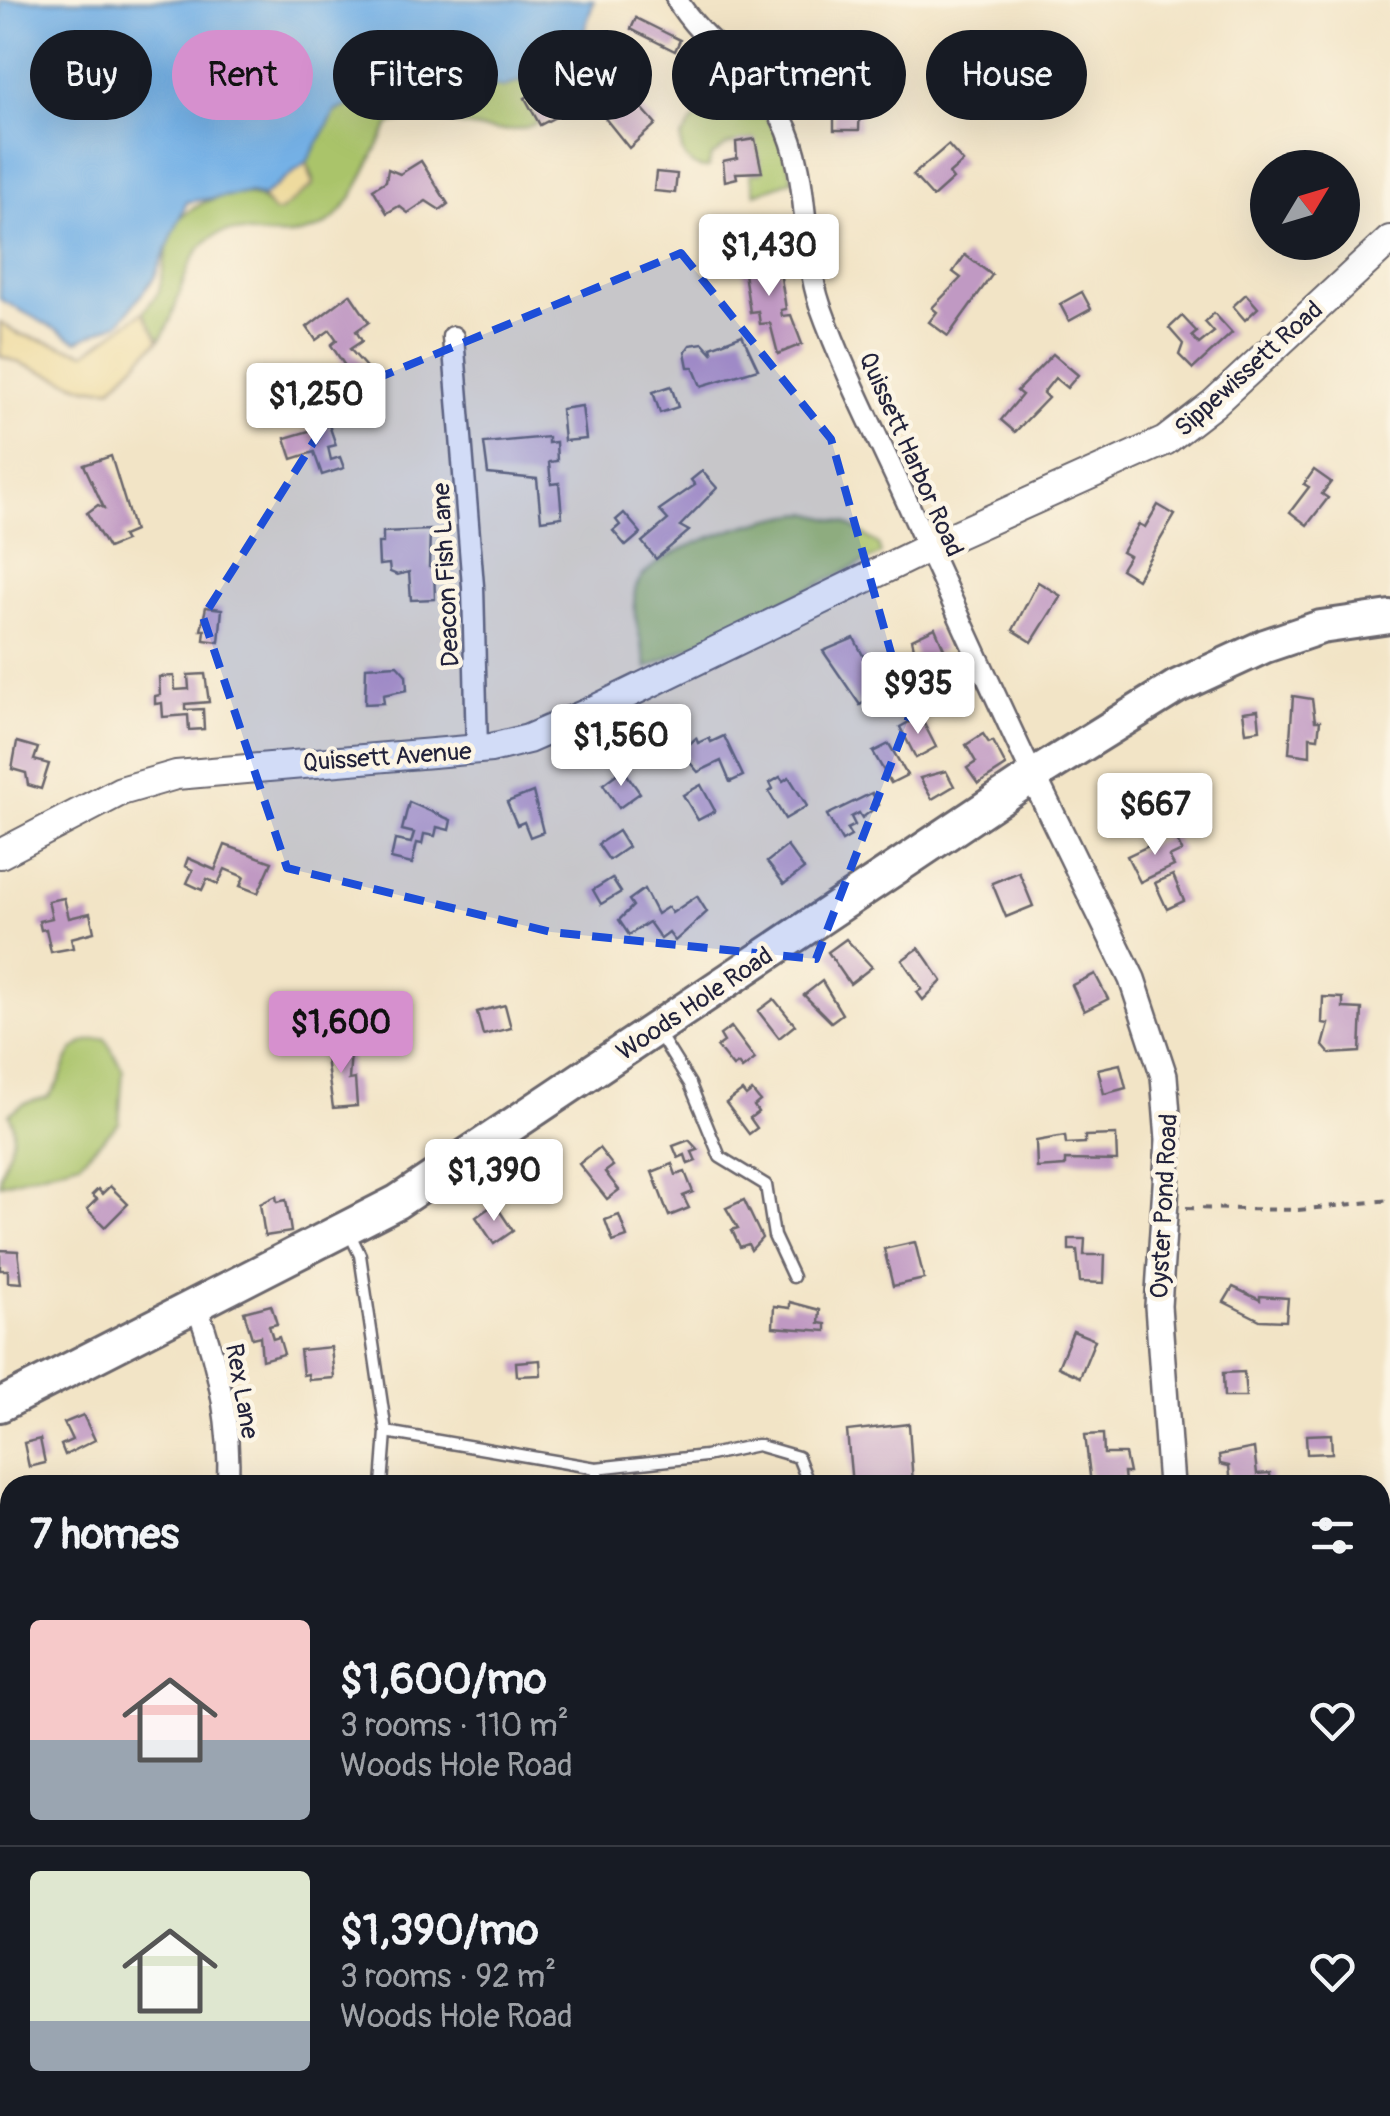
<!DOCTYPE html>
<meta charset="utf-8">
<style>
:root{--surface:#171b24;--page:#20242c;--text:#f1f3f6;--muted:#9ea1a6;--line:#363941;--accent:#d690ce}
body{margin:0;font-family:Pangolin,sans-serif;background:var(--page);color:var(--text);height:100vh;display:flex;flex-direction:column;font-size:38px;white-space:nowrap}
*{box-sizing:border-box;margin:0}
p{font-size:32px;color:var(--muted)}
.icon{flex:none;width:55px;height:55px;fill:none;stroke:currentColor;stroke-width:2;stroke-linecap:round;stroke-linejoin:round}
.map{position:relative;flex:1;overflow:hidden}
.panel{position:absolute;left:0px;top:1475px;width:1390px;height:642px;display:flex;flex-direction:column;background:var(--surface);border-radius:30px 30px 0 0;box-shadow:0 10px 40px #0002}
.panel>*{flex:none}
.hud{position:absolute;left:30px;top:30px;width:1330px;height:90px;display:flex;gap:20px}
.needle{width:65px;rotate:52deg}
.tools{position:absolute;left:1250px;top:150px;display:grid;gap:20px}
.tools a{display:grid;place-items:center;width:110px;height:110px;border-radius:50%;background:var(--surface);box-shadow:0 10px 40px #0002;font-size:50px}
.price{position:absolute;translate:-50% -85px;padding:0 22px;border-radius:10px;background:#fff;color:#222;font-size:32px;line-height:65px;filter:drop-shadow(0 2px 5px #0008)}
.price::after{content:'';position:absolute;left:50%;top:60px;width:30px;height:22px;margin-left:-15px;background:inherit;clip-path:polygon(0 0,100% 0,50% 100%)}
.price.selected{background:var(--accent);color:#111}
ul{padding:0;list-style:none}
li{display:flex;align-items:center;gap:30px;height:250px;padding:0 30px}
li+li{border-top:2px solid var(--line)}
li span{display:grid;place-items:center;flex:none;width:280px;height:200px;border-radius:10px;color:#555}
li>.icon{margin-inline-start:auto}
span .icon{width:120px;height:120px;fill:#fffc;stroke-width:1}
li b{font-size:42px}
h2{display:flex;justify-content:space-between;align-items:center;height:120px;padding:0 30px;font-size:42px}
.chip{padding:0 35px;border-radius:45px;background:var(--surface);box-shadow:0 10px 40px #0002;font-size:35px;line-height:90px}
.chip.selected{background:var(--accent);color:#111}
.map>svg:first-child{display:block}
</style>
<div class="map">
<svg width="1390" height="2116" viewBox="0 0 1390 2116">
<rect width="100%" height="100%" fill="#fcf5e5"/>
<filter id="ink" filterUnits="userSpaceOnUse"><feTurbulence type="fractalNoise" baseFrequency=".01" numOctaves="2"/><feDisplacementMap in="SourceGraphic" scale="20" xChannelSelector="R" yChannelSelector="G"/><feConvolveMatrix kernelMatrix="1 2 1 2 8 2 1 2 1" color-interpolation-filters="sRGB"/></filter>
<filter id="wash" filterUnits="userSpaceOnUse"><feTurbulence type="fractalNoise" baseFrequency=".0048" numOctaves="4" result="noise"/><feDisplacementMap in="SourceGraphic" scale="40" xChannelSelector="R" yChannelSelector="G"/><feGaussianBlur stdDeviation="2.25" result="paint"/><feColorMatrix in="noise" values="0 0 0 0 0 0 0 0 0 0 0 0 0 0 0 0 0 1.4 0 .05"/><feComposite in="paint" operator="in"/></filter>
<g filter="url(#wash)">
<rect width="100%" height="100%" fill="#f2e4c6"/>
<g fill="#aac46a" stroke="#667352" stroke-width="2.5">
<path d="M 402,72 L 427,77 L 442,73 L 503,88 L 525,79 L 536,86 L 552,84 L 562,74 L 584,97 C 563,109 539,127 514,130 C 471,135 432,108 390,124 C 351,190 350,246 257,234 C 242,232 224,228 211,238 C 179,261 182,311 159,340 L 143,312 L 159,292 L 172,225 C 197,200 248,178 273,211 L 314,180 L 307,162 L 336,111 L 367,97 Z"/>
<path d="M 765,116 L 780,135 L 793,180 L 755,194 L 750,174 L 762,172 L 754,139 L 727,145 L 711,157 L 708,168 C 691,169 680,156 681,139 L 694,119 Z"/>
<path d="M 808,513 L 846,523 L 878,544 L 881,554 L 647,668 C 643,646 631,613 635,591 C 642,550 771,515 808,513 Z"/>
<path d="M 105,1038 L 123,1070 L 119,1123 L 80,1162 L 0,1184 C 0,1158 22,1139 9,1114 L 25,1103 L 48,1097 C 72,1072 57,1041 105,1038 Z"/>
<path d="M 0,1814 L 10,1836 L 10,2011 L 0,2027 Z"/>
</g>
<g fill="#eeda9e" stroke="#887e6c" stroke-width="2.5">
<path d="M 307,162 L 313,185 L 279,212 L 273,212 L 262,197 Z"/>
<path d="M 143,312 L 159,340 L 111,388 L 87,388 L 0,356 L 0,322 L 19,334 L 86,353 Z"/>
</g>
<path fill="#74b1e6" stroke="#4b6a90" stroke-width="2.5" d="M 0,0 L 594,0 L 582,38 L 558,65 L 542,42 L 536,48 L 546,60 L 525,79 L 503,88 L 442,73 L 427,77 L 402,72 L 367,97 L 336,111 L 307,162 L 262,197 L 250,193 L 187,202 L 154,278 L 120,322 L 77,341 L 0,299 Z"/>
<g id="blocks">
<g fill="#c099c3">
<path d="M 636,18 L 680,40 L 675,51 L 631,29 Z"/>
<path d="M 838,48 L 862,48 L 862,75 L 870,75 L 869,92 L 852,92 L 852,103 L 860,103 L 859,130 L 834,130 L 834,109 L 840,109 L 840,103 L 833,103 L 833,95 L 826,95 L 826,69 L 837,70 Z"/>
<path d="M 604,57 L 622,77 L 617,80 L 656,124 L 629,148 L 576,82 Z"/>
<path d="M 548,85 L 563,113 L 540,125 L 525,98 Z"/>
<path d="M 755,139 L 762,172 L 736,173 L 737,178 L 725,181 L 723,161 L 737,158 L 736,142 Z"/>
<path d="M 948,145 L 963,162 L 949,174 L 953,179 L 933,197 L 913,175 Z"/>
<path d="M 421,161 L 448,204 L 440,210 L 426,201 L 408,213 L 399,206 L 387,213 L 373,189 L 386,181 L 388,169 L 400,174 Z"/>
<path d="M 656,172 L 677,174 L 675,193 L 654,191 Z"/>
<path d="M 772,252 L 773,266 L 779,265 L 786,309 L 781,310 L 782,316 L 791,315 L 802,344 L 778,354 L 770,323 L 760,324 L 758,311 L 750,312 L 744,273 L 738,267 L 746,255 Z"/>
<path d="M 965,255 L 992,275 L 948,336 L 929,322 L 937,312 L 932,308 L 961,278 L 953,272 Z"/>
<path d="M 1082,292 L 1091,309 L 1069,321 L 1060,304 Z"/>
<path d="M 350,294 L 369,322 L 356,331 L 362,341 L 350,349 L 372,374 L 357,384 L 331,345 L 337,340 L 330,330 L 316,340 L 307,327 Z"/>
<path d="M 1246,294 L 1258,308 L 1245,320 L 1233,306 Z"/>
<path d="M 1214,313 L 1232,333 L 1193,369 L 1179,355 L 1183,344 L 1169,328 L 1182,316 L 1197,332 L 1192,336 L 1199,344 L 1214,332 L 1205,322 Z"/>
<path d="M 742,335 L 758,369 L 701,386 L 693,367 L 688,367 L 685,352 L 690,345 L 703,343 L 713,354 L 711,347 Z"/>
<path d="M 1053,354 L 1078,375 L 1067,388 L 1055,378 L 1043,393 L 1048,398 L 1015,432 L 1001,420 L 1022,395 L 1017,391 Z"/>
<path d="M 671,386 L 678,407 L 660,413 L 653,392 Z"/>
<path d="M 582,406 L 586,439 L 564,441 L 561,409 Z"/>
<path d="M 329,425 L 336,445 L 328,447 L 331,460 L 340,457 L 344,468 L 322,475 L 314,452 L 292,459 L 285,438 Z"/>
<path d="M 548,437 L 548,443 L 556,442 L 557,461 L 549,462 L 551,484 L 559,483 L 562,517 L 541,520 L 537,479 L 488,474 L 484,443 Z"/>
<path d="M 111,456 L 134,531 L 122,536 L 125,541 L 108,548 L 87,513 L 98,505 L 104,508 L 84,465 Z"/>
<path d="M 1314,470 L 1331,482 L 1322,494 L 1328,498 L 1307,525 L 1290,512 L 1309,487 L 1304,484 Z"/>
<path d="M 702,471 L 717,488 L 680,526 L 689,531 L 656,559 L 642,542 L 668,520 L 659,510 L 695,485 L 691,480 Z"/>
<path d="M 1158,505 L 1175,515 L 1137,579 L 1121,569 L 1129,556 L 1122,552 L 1139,524 L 1145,527 Z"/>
<path d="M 624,513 L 641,533 L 626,546 L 613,531 L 620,525 L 616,520 Z"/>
<path d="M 430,530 L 429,567 L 434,567 L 435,599 L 411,600 L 409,572 L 397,575 L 390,572 L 389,564 L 379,565 L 378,543 L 383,543 L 383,532 Z"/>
<path d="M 1038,582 L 1061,596 L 1032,642 L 1013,630 Z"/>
<path d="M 206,607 L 222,609 L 219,642 L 204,640 L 205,630 L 201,630 Z"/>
<path d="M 935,628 L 944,649 L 917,662 L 912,639 Z"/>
<path d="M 854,638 L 872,673 L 866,677 L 874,691 L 872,697 L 860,705 L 823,651 Z"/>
<path d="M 397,665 L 406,675 L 407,690 L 383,695 L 384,703 L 365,704 L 366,667 Z"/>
<path d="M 955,665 L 963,683 L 941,693 L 933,675 Z"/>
<path d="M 205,674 L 209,702 L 185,704 L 185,710 L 203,709 L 204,729 L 189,730 L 188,715 L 163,717 L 162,703 L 155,704 L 155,696 L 160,695 L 159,677 L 174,676 L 175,690 L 189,689 L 188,675 Z"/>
<path d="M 1293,696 L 1312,699 L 1315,721 L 1320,721 L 1318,738 L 1310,737 L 1310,756 L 1289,753 Z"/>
<path d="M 1258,710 L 1260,730 L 1246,732 L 1243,712 Z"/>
<path d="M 920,716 L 936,747 L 916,758 L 900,727 Z"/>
<path d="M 983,734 L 989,743 L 993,741 L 1006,766 L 978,784 L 967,768 L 976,762 L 966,745 Z"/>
<path d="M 724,736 L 743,776 L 730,782 L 721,761 L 698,772 L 681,752 L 696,738 L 698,743 L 709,738 L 711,742 Z"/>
<path d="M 17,742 L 38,748 L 34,760 L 49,764 L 41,789 L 28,785 L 26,773 L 12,769 Z"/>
<path d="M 889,744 L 907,775 L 891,783 L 873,752 Z"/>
<path d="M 623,769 L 640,793 L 619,808 L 603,784 Z"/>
<path d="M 946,771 L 954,786 L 932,799 L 920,778 Z"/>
<path d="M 780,777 L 783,781 L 789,777 L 807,806 L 785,819 L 769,792 L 773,789 L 770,783 Z"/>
<path d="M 701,785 L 715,811 L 698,820 L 683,795 Z"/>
<path d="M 533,792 L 543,832 L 530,837 L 524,822 L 517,825 L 507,802 Z"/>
<path d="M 872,793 L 879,805 L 862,818 L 859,813 L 851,817 L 855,825 L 847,829 L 851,836 L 842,841 L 827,815 Z"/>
<path d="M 409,802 L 451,820 L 449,830 L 437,827 L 435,836 L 424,834 L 422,844 L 417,843 L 412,864 L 391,859 L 395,840 L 411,843 L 414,833 L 402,830 Z"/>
<path d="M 618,831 L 628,847 L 609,860 L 598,844 Z"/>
<path d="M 1174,834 L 1182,851 L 1169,857 L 1174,866 L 1140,882 L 1127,856 Z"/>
<path d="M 225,845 L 272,862 L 258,893 L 240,886 L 244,877 L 225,869 L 218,884 L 207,879 L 202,890 L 187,883 L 193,870 L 185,866 L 188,858 L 215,870 Z"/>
<path d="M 787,846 L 804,869 L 784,884 L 767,862 Z"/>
<path d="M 1019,872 L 1033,906 L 1006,917 L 992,883 Z"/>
<path d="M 1173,875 L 1184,901 L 1167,909 L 1155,883 Z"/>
<path d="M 612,878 L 621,892 L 601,904 L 593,890 Z"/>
<path d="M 644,889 L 657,914 L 668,907 L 672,913 L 697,896 L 707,912 L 675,941 L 669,933 L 661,939 L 649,922 L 629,935 L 619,920 L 633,906 L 629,900 Z"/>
<path d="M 64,898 L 69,918 L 90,913 L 94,932 L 71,938 L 73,948 L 51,952 L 46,929 L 41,930 L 39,921 L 52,918 L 48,901 Z"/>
<path d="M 846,939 L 872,967 L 850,984 L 828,952 Z"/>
<path d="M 919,948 L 942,981 L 923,1000 L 917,992 L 922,989 L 902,960 Z"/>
<path d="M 1095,974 L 1108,999 L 1084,1011 L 1072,985 Z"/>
<path d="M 822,981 L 842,1014 L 831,1022 L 804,995 Z"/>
<path d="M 1323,997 L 1343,998 L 1343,1008 L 1362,1009 L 1360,1052 L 1330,1054 L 1323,1046 L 1329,1024 L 1322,1023 Z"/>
<path d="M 774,999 L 795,1025 L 779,1038 L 758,1011 Z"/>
<path d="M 505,1005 L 511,1028 L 483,1035 L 477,1012 Z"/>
<path d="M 731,1027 L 755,1059 L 742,1069 L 738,1064 L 733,1067 L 717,1047 L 724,1042 L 720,1035 Z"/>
<path d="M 345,1040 L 346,1051 L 351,1050 L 349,1080 L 355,1079 L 357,1106 L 333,1108 L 325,1051 L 334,1051 L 333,1041 Z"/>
<path d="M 1120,1064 L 1126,1088 L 1104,1094 L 1098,1069 Z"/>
<path d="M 742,1091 L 746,1096 L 752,1091 L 760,1101 L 754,1106 L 758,1112 L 750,1118 L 757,1128 L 749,1134 L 726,1103 Z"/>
<path d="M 1116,1135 L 1117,1161 L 1065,1160 L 1065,1166 L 1037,1168 L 1036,1141 L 1065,1136 L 1066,1144 L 1085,1143 L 1085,1136 Z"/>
<path d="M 689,1140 L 698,1150 L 692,1152 L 696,1161 L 688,1164 L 685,1155 L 678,1158 L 673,1146 Z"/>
<path d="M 599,1148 L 613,1166 L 605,1172 L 619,1190 L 607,1199 L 579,1164 Z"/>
<path d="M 672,1164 L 676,1175 L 685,1172 L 693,1192 L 683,1196 L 689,1208 L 669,1216 L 652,1172 Z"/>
<path d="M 110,1186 L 128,1204 L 105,1227 L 87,1209 L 97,1199 L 92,1195 L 98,1189 L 102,1194 Z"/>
<path d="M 276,1196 L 277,1202 L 286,1200 L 291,1232 L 265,1236 L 260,1204 Z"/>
<path d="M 744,1200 L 762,1238 L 751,1250 L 748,1244 L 740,1247 L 732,1230 L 738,1228 L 726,1208 Z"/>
<path d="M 495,1204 L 513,1231 L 494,1244 L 476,1217 Z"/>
<path d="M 619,1215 L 627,1237 L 613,1242 L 605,1220 Z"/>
<path d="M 1069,1239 L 1085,1239 L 1084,1255 L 1105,1255 L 1104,1283 L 1080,1282 L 1077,1250 L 1069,1250 Z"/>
<path d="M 915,1242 L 924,1279 L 893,1286 L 884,1249 Z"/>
<path d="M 0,1250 L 18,1251 L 22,1283 L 8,1282 L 8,1270 L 0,1270 Z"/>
<path d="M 1233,1287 L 1260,1300 L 1260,1296 L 1288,1298 L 1286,1321 L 1260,1320 L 1224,1302 Z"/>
<path d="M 790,1302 L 820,1310 L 819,1323 L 826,1324 L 826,1331 L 773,1327 L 774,1306 L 790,1308 Z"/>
<path d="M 271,1305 L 277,1324 L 269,1326 L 273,1339 L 279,1337 L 284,1354 L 262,1360 L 260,1336 L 252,1338 L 244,1312 Z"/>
<path d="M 1073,1331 L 1095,1340 L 1080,1377 L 1058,1367 Z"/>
<path d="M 331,1347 L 334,1378 L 309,1380 L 308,1374 L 303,1375 L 300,1350 Z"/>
<path d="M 540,1360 L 541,1375 L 517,1376 L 516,1362 Z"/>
<path d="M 1244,1372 L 1246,1397 L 1224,1397 L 1223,1373 Z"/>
<path d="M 83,1415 L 95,1440 L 65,1455 L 61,1445 L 72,1440 L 64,1423 Z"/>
<path d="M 909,1424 L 913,1485 L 852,1485 L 847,1431 Z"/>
<path d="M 1103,1434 L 1104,1454 L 1125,1454 L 1129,1473 L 1124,1473 L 1125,1482 L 1091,1484 L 1085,1435 Z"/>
<path d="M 1331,1434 L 1332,1453 L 1307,1454 L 1306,1435 Z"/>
<path d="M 40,1439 L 45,1463 L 29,1467 L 24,1443 Z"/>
<path d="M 1254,1448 L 1257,1474 L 1270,1473 L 1271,1485 L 1231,1485 L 1229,1466 L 1220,1464 L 1219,1455 Z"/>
</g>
</g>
</g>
<g filter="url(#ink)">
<use href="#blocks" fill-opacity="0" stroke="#6b666c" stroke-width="2.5"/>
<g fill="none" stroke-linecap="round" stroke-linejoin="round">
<g stroke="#6b666c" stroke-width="15">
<g id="service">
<path d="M 659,1034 L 690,1084 L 720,1157 L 766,1185 L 774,1236 L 793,1277"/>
<path d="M 348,1230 L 360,1255 L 386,1432"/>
<path d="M 596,1468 L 705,1456 L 757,1445 L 798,1457 L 809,1485"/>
<path d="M 382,1485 L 386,1432 L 596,1468 L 599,1485"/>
</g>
</g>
<g stroke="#6b666c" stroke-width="25">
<g id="minor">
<path d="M 677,0 C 704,46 756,71 782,119 C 811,174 800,246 820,305 C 843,369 874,430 903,493 C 946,587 988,682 1033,776"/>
<path d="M 453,337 L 473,586 L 477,750"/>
<path d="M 197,1307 C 218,1364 231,1424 228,1485"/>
</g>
</g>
<g stroke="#6b666c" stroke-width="30">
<g id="tertiary">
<path d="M 1033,776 L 1132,979 L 1164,1076 L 1169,1140 L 1158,1306 L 1171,1485"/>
<path d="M 1221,2116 L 1221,2108"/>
</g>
</g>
<g stroke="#6b666c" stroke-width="32">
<path id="secondary" d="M 0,854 L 121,791 L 176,775 L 491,748 L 528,739 L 588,713 L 938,543 L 1165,441 L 1213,404 L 1390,240"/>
</g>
<g stroke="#6b666c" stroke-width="38">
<path id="trunk" d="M 0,1405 L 397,1202 L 1033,776 L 1176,687 L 1265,646 L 1321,627 L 1390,617"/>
</g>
<g stroke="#6b666c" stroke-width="4" stroke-dasharray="8 8" stroke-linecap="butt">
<path d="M 1186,1208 L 1298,1210 L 1390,1200"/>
<path d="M 245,2108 L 264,2116"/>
<path d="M 828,2108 L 830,2116"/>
<path d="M 17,2116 L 45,2108"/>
<path d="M 526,2116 L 536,2108"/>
<path d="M 742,2116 L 753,2108"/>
</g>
<use href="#service" stroke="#fff" stroke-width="10"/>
<use href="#minor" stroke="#fff" stroke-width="20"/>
<use href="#tertiary" stroke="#fff" stroke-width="25"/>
<use href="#secondary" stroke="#fff" stroke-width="28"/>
<use href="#trunk" stroke="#fff" stroke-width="32"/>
</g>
</g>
<path fill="#1d4ed8" fill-opacity="0.2" stroke="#1d4ed8" stroke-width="8" stroke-dasharray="20 12" stroke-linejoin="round" d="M 681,253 L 831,439 L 909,717 L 816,959 L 551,932 L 287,868 L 203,617 L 346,391 Z"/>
<g text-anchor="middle" stroke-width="9" stroke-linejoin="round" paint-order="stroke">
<g font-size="25" fill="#22223b" stroke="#fcf5e5">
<text transform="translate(1248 368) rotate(-42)" y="9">Sippewissett Road</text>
<text transform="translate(912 454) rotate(66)" y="9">Quissett Harbor Road</text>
<text transform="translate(445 575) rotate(-93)" y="9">Deacon Fish Lane</text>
<text transform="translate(387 756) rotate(-4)" y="9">Quissett Avenue</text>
<text transform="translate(694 1003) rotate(-34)" y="9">Woods Hole Road</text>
<text transform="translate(1163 1206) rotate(-87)" y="9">Oyster Pond Road</text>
<text transform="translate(243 1391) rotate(80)" y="9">Rex Lane</text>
</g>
</g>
</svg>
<div class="tools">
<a><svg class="needle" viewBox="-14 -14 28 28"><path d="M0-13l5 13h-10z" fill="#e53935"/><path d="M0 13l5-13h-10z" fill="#9ea1a6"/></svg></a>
</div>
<b class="price" style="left:769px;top:299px">$1,430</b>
<b class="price" style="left:316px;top:448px">$1,250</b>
<b class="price" style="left:918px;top:737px">$935</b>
<b class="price" style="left:621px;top:789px">$1,560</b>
<b class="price" style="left:1155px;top:858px">$667</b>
<b class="price selected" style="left:341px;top:1076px">$1,600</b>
<b class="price" style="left:494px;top:1224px">$1,390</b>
<div class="hud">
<a class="chip">Buy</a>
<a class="chip selected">Rent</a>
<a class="chip">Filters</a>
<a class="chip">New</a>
<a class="chip">Apartment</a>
<a class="chip">House</a>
</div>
<section class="panel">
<h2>7 homes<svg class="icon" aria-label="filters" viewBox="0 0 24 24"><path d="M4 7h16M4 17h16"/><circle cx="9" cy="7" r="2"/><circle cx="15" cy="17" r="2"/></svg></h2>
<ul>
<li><span style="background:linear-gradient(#f6c9c9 60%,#9aa5b1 0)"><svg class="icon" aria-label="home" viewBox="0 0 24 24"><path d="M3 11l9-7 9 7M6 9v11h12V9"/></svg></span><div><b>$1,600/mo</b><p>3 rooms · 110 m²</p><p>Woods Hole Road</p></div><svg class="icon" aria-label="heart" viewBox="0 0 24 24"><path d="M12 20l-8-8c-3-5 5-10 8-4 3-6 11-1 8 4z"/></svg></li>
<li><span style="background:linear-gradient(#dfe7d0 75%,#9aa5b1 0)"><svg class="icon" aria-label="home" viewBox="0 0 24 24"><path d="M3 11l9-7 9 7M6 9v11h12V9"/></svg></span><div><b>$1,390/mo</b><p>3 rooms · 92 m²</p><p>Woods Hole Road</p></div><svg class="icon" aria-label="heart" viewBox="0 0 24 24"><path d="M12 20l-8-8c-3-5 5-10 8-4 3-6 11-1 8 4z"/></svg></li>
</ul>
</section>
</div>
